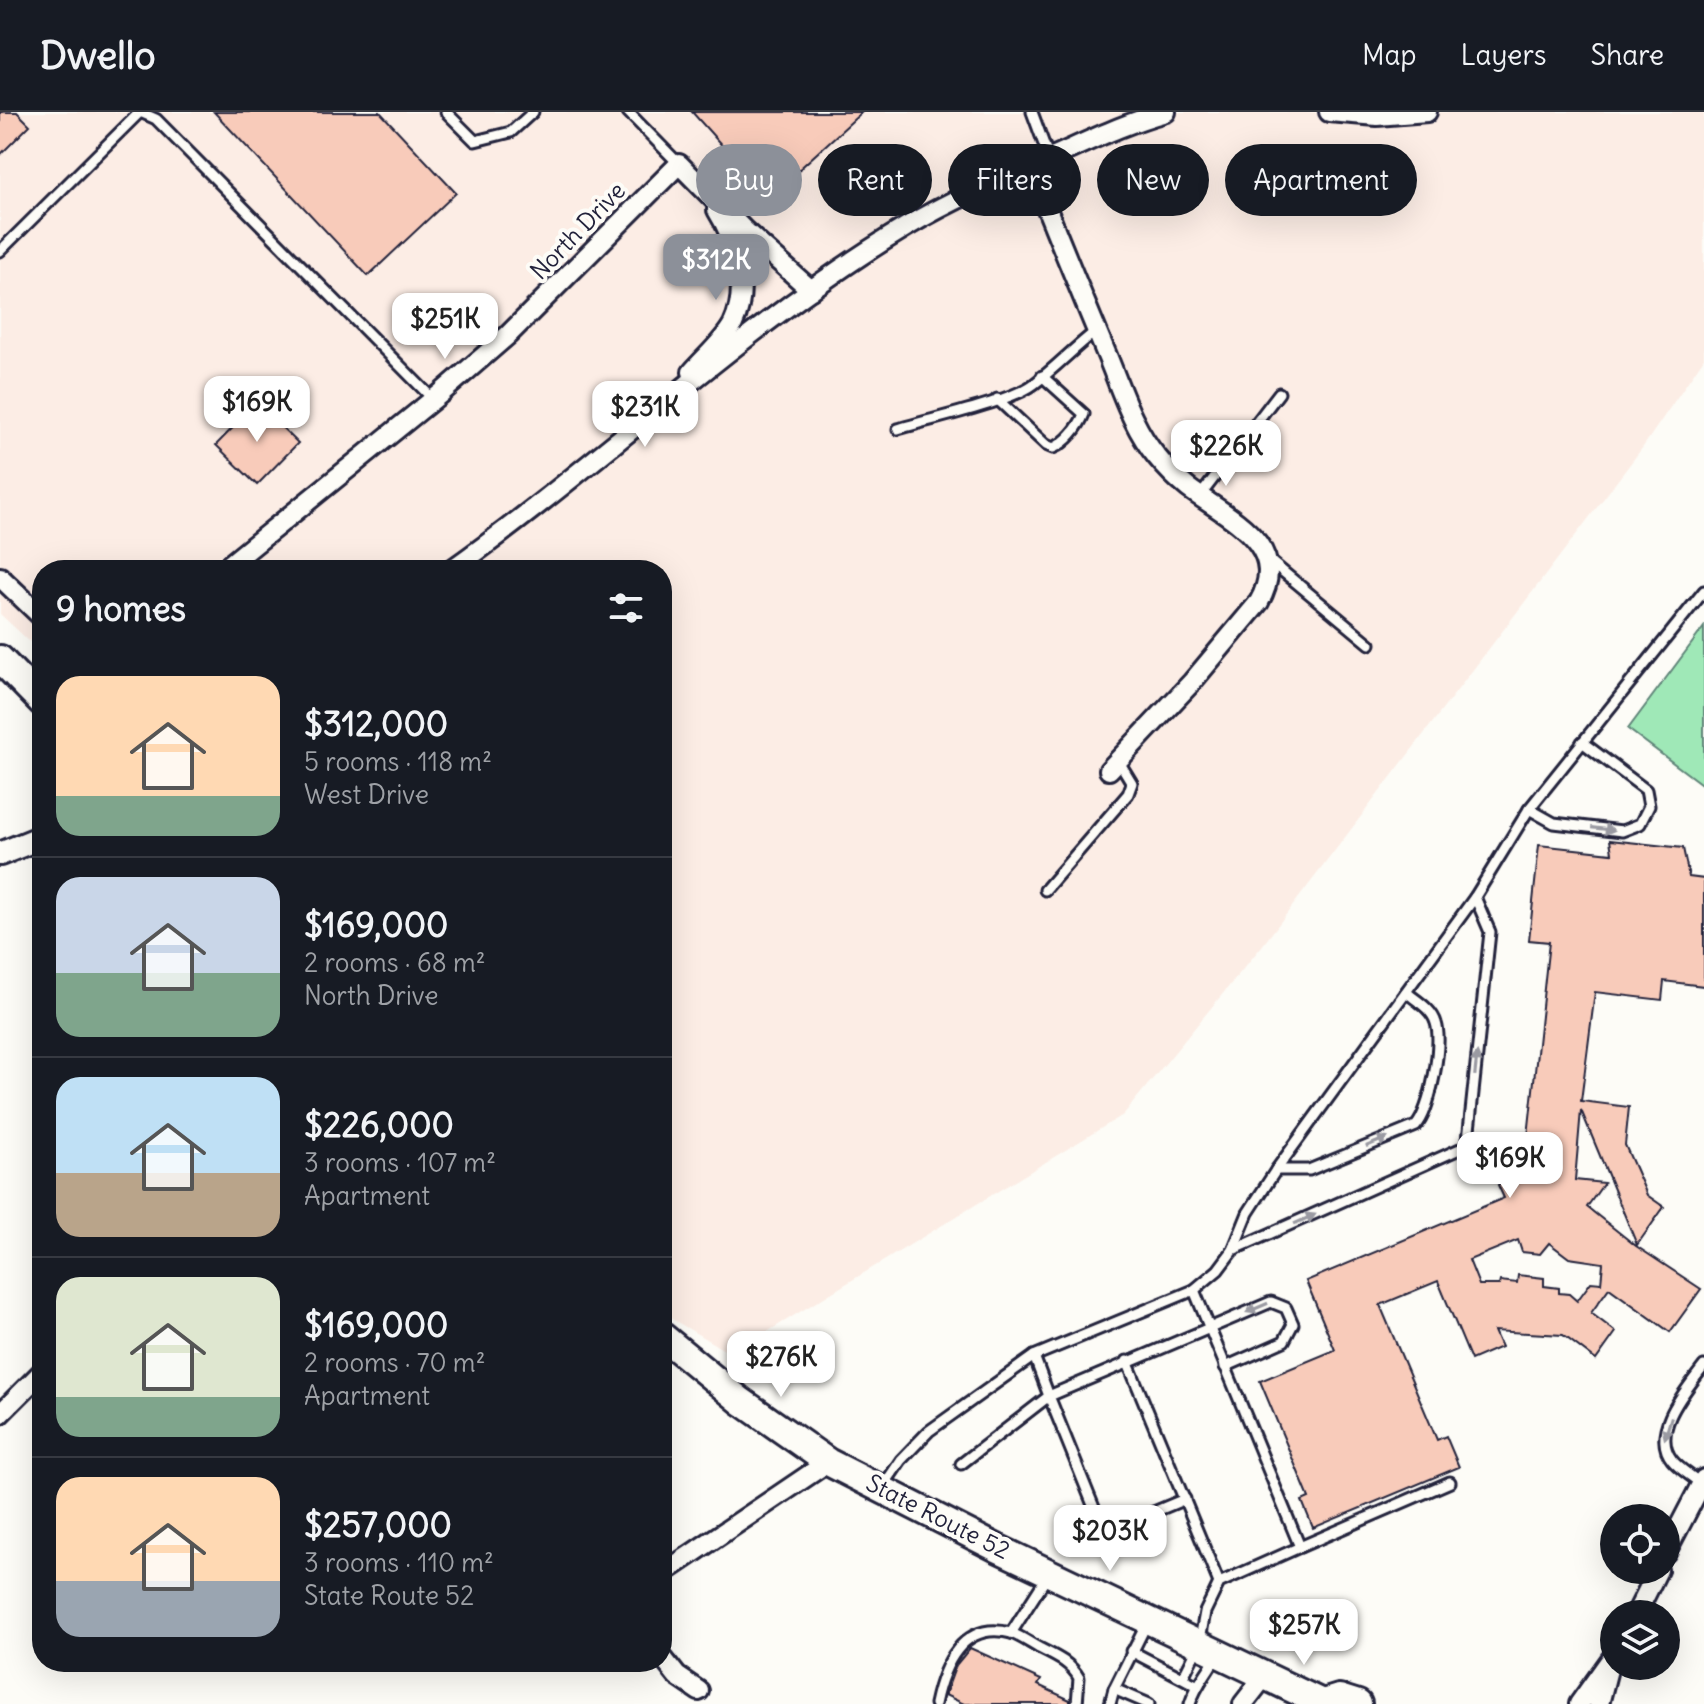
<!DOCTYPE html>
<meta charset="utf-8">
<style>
:root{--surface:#171b24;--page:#20242c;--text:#f1f3f6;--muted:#9ea1a6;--line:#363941;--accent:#8c9099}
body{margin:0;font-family:Delius,sans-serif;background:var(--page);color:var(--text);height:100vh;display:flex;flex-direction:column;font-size:30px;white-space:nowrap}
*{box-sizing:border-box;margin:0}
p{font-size:26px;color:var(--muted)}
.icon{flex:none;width:44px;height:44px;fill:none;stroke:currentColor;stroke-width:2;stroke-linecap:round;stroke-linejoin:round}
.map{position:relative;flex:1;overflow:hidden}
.side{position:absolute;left:32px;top:448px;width:640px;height:1112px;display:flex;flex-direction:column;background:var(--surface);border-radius:32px;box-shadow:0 8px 32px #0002}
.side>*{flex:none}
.guide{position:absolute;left:696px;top:32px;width:760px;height:72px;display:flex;gap:16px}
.buttons{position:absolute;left:1600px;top:1392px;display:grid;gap:16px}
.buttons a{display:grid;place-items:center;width:80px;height:80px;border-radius:50%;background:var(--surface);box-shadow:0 8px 32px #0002;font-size:40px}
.price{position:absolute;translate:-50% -68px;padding:0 18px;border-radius:16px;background:#fff;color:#222;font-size:26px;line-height:52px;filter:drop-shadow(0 2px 4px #0008)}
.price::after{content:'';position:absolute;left:50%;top:48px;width:24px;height:18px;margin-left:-12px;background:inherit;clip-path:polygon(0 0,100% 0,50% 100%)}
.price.current{background:var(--accent);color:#fff}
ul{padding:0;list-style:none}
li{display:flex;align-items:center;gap:24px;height:200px;padding:0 24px}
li+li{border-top:2px solid var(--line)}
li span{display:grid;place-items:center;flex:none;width:224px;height:160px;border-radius:24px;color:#555}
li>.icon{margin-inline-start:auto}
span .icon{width:96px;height:96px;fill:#fffc;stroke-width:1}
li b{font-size:34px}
h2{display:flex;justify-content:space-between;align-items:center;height:96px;padding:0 24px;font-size:34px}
.chip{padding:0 28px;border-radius:36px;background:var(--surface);box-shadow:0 8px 32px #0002;font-size:28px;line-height:72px}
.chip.current{background:var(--accent);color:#fff}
header{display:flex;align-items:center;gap:48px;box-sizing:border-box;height:112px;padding:0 40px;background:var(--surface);border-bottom:2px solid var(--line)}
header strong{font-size:38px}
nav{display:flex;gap:44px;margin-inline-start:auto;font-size:28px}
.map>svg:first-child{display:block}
</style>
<header>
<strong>Dwello</strong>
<nav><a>Map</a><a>Layers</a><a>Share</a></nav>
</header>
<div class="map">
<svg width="1704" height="1592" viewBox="0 0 1704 1592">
<rect width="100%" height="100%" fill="#fdfcf7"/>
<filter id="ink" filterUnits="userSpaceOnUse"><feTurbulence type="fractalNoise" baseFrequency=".0125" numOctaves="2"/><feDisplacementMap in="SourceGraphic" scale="16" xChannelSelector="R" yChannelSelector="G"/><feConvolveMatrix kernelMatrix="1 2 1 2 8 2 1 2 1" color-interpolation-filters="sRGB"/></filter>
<g filter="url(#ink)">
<path fill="#fcede5" d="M 0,0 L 1704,0 L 1704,246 L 1643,335 L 1262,834 L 1123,1003 L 731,1242 L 662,1201 L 662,458 L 42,458 L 42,541 L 0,502 Z"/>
<path fill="#9fe8b7" stroke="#608579" stroke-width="2" d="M 1704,515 L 1704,674 L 1628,617 Z"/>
<g fill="#f8cbba" stroke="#22223b" stroke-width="2" fill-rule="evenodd">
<path d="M 0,0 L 17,0 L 30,13 L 0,43 Z"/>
<path d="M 214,0 L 380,0 L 456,81 L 368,164 Z"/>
<path d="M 692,0 L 862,0 L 772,82 L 747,55 L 740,62 L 722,42 L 726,38 Z"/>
<path d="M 257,291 L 298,331 L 257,373 L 216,333 Z"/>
<path d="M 1610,728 L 1683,736 L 1689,765 L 1704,767 L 1704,874 L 1664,869 L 1662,888 L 1595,880 L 1581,989 L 1629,995 L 1625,1033 L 1647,1083 L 1664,1095 L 1637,1133 L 1581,998 L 1575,1068 L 1604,1071 L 1587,1095 L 1636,1134 L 1701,1177 L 1670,1220 L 1609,1176 L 1591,1201 L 1616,1220 L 1596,1248 L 1563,1223 L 1494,1219 L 1501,1235 L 1471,1248 L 1438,1169 L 1380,1193 L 1437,1328 L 1446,1324 L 1459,1355 L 1313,1416 L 1302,1389 L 1309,1386 L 1260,1269 L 1335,1238 L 1306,1169 L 1504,1086 L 1498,1073 L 1510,1060 L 1524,1061 L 1549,830 L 1529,828 L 1539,733 L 1612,741 ZM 1518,1128 L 1522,1140 L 1540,1142 L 1549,1131 L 1569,1146 L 1603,1151 L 1601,1171 L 1591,1170 L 1577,1189 L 1569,1182 L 1559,1181 L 1559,1176 L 1544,1174 L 1544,1166 L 1518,1163 L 1517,1171 L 1500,1169 L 1499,1173 L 1479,1173 L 1469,1148 Z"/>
<path d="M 970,1536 L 1041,1568 L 1038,1573 L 1070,1588 L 1070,1592 L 964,1592 L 945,1583 L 956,1553 Z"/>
</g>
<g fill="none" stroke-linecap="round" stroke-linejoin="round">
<g stroke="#22223b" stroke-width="15">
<g id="service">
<path d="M 446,0 L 475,29 L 511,20 L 533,0"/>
<path d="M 628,0 L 679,52"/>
<path d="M 1032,0 L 1049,46"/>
<path d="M 0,139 L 140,0 L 156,7 L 433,287"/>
<path d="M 997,287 L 1046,333 L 1053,336 C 1066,331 1079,315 1084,302 L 1042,264"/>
<path d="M 898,317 C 930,307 1011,290 1034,272 C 1055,256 1074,236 1096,219"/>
<path d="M 1200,384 L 1279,281"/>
<path d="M 1269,448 L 1370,532"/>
<path d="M 1529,697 L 1554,711 L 1622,719 L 1640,712 L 1649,694 L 1646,678 L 1582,630"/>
<path d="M 1045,778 L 1128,682 L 1132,671 L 1118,648"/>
<path d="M 1276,1058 L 1309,1058 L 1416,1014 C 1430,999 1443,932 1436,911 C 1432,897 1417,889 1406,880"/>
<path d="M 1233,1138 L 1464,1035 L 1468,1028 L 1490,820 L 1475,785"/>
<path d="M 1127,1249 L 1219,1471"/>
<path d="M 961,1352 L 1049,1284 L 1034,1244"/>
<path d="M 1701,1372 C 1692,1364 1679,1357 1672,1348 C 1649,1319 1687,1277 1704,1254"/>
<path d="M 882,1376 L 901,1348 L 929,1319 L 1034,1244 L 1194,1178 L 1218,1158 L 1233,1138 L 1248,1101 L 1276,1058 L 1475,785 L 1529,697 L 1704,479"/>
<path d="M 1185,1387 L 1113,1417 L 1099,1408 L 1049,1284 L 1271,1190 L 1286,1196 L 1293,1212 L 1284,1229 L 1225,1255"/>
<path d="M 1300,1435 L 1450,1370"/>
<path d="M 1011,1521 L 1048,1463"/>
<path d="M 1131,1539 L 1196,1573"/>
<path d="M 1183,1565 L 1199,1533 L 1205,1500 L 1219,1471 L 1300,1435 L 1194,1178"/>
<path d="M 1114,1577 L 1149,1592"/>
<path d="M 935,1592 C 943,1554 962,1508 1011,1521 C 1020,1524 1030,1531 1039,1536 C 1055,1544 1070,1550 1079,1566 L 1077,1592"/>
<path d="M 1110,1592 L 1114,1577 L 1147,1511"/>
<path d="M 1190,1592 C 1196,1572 1208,1561 1217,1543"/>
</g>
</g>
<g stroke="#22223b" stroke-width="24">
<g id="minor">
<path d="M 1329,0 L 1377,4 L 1427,0"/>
<path d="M 1027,56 L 1041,82 C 1062,135 1084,188 1106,241 C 1121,277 1132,315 1157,345 C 1166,356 1177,367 1188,376 C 1226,405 1292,432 1259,490 L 1192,570 L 1109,658"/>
<path d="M 692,260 C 705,245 724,229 733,212 C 750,176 737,130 717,98"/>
<path d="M 223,458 L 440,282 L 508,223 L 679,52 L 744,118 L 811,178"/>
<path d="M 451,458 C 606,348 743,213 906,115 C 951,88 1000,67 1048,47 C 1087,30 1125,11 1166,0"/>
<path d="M 0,465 L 42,505"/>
<path d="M 0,1302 L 42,1260"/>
<path d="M 1666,1440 L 1704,1367"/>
<path d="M 662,1462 L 828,1350"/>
<path d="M 1636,1502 L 1658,1458"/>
<path d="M 662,1545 L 677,1564 L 699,1579"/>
<path d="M 1243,1592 L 1264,1565"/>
<path d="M 1579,1592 L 1614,1543"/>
<path d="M 1599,1592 L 1608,1557"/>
</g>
</g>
<g stroke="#22223b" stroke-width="28">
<path id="tertiary" d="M 0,742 L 42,725"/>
</g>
<g stroke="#22223b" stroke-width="32">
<g id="secondary">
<path d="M 0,547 L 42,590"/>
<path d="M 662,1224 L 741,1289 L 828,1350 L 997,1436 L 1324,1592"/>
<path d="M 1323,1591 L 1339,1586 L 1358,1592"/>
</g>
</g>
<use href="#service" stroke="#fdfcf7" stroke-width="9"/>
<use href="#minor" stroke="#fdfcf7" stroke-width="18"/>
<use href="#tertiary" stroke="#fdfcf7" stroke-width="22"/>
<use href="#secondary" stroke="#fdfcf7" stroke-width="26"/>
</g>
<defs><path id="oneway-solid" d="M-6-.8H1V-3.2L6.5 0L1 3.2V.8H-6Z" transform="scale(2)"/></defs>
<g fill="#9a9aa2">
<use href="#oneway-solid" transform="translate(1603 717) rotate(7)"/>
<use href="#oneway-solid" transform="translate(1476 952) rotate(-84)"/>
<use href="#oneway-solid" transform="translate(1377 1030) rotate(-22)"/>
<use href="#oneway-solid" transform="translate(1305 1107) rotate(-24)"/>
<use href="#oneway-solid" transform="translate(1257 1196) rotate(157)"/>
<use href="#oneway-solid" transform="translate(1668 1316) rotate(107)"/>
</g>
</g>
<g text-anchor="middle" stroke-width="8" stroke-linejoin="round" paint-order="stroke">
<g font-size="24" fill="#22223b" stroke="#fdfcf7">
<text transform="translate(578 119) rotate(-46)" y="8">North Drive</text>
<text transform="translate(938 1405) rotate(27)" y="8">State Route 52</text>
</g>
</g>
</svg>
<div class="buttons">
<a><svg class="icon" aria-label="locate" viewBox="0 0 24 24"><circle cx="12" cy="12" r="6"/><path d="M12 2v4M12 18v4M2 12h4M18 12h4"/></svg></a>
<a><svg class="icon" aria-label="layers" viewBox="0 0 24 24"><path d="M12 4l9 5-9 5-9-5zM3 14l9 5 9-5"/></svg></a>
</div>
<b class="price current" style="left:716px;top:190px">$312K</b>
<b class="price" style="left:445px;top:249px">$251K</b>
<b class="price" style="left:257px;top:332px">$169K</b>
<b class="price" style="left:645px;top:337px">$231K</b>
<b class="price" style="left:1226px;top:376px">$226K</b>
<b class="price" style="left:1510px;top:1088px">$169K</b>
<b class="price" style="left:781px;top:1287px">$276K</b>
<b class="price" style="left:1110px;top:1461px">$203K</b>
<b class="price" style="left:1304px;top:1555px">$257K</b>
<div class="guide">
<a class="chip current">Buy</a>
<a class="chip">Rent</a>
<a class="chip">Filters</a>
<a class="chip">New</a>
<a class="chip">Apartment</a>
</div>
<section class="side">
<h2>9 homes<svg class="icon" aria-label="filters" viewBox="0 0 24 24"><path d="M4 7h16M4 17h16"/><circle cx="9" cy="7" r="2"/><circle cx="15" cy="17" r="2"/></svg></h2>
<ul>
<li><span style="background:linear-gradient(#ffd9b3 75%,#7fa58c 0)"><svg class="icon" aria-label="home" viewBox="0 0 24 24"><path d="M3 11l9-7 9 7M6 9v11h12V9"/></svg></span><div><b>$312,000</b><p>5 rooms · 118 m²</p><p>West Drive</p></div></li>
<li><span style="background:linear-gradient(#c9d6e8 60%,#7fa58c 0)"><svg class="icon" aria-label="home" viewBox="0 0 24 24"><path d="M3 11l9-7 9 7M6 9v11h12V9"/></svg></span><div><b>$169,000</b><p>2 rooms · 68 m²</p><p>North Drive</p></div></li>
<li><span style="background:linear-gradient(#bfe0f5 60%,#b9a48a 0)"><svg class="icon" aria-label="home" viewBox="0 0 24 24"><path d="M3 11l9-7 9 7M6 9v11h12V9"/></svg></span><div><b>$226,000</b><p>3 rooms · 107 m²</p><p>Apartment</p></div></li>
<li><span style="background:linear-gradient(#dfe7d0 75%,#7fa58c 0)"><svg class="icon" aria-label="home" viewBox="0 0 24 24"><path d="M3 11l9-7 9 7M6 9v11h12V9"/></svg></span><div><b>$169,000</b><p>2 rooms · 70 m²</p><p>Apartment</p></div></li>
<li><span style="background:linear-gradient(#ffd9b3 65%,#9aa5b1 0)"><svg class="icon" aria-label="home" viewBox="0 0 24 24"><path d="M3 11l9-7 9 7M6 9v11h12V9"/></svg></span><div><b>$257,000</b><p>3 rooms · 110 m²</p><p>State Route 52</p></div></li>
</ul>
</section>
</div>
